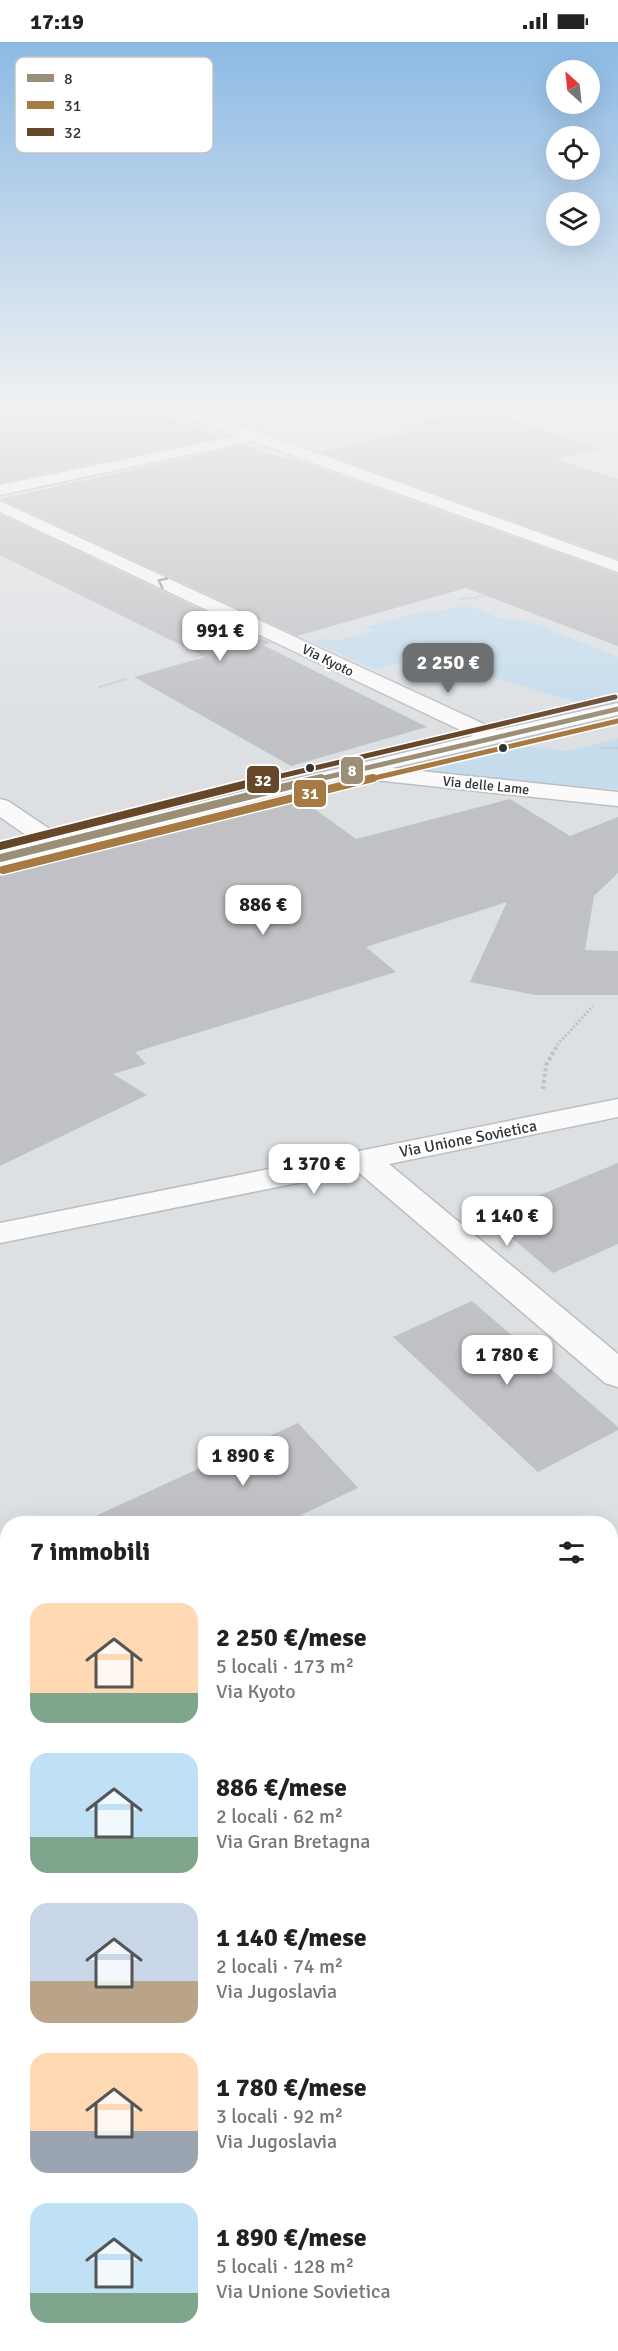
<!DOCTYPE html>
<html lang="it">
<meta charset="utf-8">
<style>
:root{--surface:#fff;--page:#f2f2f2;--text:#222;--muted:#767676;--accent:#6d7072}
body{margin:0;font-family:Signika,sans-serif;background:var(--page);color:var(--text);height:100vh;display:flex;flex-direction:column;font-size:22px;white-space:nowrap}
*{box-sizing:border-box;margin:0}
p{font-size:20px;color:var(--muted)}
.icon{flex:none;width:33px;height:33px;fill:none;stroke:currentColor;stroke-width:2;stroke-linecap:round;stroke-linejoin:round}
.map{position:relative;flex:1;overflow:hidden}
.panel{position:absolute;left:0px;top:1474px;width:618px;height:836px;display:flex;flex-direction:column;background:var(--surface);border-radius:24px 24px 0 0;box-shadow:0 6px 24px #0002}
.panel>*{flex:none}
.needle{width:39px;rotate:333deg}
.fabs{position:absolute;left:546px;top:18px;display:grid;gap:12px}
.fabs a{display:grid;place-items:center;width:54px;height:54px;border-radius:50%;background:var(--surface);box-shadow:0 6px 24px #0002;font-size:30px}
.price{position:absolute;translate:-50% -51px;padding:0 14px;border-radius:12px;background:#fff;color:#222;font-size:20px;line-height:39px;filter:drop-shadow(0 2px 3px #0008)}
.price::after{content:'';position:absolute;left:50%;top:36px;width:18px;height:14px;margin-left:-9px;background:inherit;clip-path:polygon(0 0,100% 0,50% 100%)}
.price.current{background:var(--accent);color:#fff}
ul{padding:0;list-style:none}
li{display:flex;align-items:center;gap:18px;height:150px;padding:0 30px}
li span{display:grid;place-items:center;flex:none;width:168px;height:120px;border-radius:18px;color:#555}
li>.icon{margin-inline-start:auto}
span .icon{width:72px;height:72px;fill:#fffc;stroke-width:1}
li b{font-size:26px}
h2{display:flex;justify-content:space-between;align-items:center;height:72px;padding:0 30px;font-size:26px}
.status{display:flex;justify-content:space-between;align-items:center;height:42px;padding:0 30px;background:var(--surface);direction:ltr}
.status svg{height:16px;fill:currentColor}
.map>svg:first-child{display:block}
</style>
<div class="status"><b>17:19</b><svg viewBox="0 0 49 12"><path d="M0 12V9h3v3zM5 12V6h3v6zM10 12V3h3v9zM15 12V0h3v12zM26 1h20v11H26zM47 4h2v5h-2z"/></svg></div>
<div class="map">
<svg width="618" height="2309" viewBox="0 0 618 2309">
<rect width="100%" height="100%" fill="#dde0e3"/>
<g fill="#c5dced">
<path d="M 466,562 L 503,577 L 528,579 L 618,615 L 618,650 L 577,660 L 420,614 L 376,628 L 311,599 L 322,597 L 335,599 L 375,588 L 363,586 L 428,568 L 430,571 Z"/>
<path d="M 618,697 L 618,747 L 413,731 L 529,704 L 565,709 Z"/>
</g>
<g fill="#bfc1c4">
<path d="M 65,363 L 130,363 L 221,395 L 0,441 L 0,371 Z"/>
<path d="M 483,368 L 601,407 L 556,417 L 618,437 L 618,517 L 319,410 L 413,389 L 398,384 Z"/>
<path d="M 244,403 L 284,417 L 292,416 L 618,532 L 618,604 L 466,546 L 297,594 L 0,457 Z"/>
<path d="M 0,472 L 271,601 L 263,603 L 427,685 L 291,724 L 134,635 L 205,615 L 0,513 Z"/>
<path d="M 298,755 L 356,797 L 510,757 L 570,794 L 618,775 L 618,831 L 594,854 L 585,908 L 618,909 L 618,953 L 535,953 L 470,940 L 507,860 L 366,905 L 396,930 L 135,1010 L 146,1022 L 113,1032 L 147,1053 L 0,1124 L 0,834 Z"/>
<path d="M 618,1121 L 618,1202 L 553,1231 L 487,1175 Z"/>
<path d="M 472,1259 L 618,1385 L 618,1388 L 538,1430 L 393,1295 Z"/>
<path d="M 298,1381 L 358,1446 L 282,1482 L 78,1482 Z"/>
</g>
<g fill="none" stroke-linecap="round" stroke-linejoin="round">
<g stroke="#bcbec1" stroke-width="3">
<g id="minor">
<path d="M 0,363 L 26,363 L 19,367 L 0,369 Z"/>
<path d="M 158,363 L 177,363 L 261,391 L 618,519 L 618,530 L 252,399 L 0,453 L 0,443 L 236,394 L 160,366 Z"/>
<path d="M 610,363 L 618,363 L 618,367 L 612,366 Z"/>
<path d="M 0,459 L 497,688 L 618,661 L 618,673 L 392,726 L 618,750 L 618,764 L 375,738 L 367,736 L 364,732 L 0,824 L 0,808 L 36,800 L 0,775 L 0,757 L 8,759 L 60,794 L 473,694 L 0,470 Z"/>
<path d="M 618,1057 L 618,1075 L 389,1122 L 618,1312 L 618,1345 L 605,1341 L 357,1129 L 0,1201 L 0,1181 Z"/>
<path d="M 8,1723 L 8,1763 L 0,1766 L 0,1726 Z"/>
<path d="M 618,2063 L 618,2168 L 610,2171 L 610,2066 Z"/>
<path d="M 610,2284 L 618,2302 L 617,2309 L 557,2309 L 558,2302 L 610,2302 Z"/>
</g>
</g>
<g stroke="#bfc1c2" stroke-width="2" stroke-dasharray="1.5 1.5" stroke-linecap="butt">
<path d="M 459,557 L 475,556 L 547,532"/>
<path d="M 194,615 L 228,606"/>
<path d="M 99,645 L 127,637"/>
<path d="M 601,706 L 618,706"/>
</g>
<path stroke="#bfc1c2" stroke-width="3" stroke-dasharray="2 2" stroke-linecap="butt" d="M 557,1003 L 593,964"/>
<path stroke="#bfc1c2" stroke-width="4" stroke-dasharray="3 3" stroke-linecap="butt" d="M 543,1047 L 546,1023 L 558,1002"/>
<path stroke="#bfc1c2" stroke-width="4.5" stroke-dasharray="4 4" stroke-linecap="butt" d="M 0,1675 L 8,1672"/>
<path stroke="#bfc1c2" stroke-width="6" stroke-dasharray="4.5 4.5" stroke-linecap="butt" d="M 0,1830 L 8,1826"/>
<use href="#minor" fill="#fafafb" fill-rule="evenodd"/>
<g stroke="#fff" stroke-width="8">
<path id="bus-1-far1" d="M 315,738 L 618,667"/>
</g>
<g stroke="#fff" stroke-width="11">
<path id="bus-1" d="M 0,816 L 321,736"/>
</g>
<g stroke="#fff" stroke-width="8">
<path id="bus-2-far1" d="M 366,738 L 618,679"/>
</g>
<g stroke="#fff" stroke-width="11">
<path id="bus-2" d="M 3,828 L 373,736"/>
</g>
<g stroke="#fff" stroke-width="8">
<path id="bus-3-far1" d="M 264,738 L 615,655"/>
</g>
<g stroke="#fff" stroke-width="11">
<path id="bus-3" d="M 0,804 L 270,736"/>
</g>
<use href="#bus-1-far1" stroke="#9c8f77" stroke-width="5"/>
<use href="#bus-1" stroke="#9c8f77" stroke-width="8"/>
<use href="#bus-2-far1" stroke="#a77943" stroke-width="5"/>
<use href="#bus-2" stroke="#a77943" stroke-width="8"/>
<use href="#bus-3-far1" stroke="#67472a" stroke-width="5"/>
<use href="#bus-3" stroke="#67472a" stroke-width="8"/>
</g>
<defs><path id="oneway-chevron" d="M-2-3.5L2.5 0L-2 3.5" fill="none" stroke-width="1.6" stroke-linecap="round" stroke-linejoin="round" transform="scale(1.5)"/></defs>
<use stroke="#969798" href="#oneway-chevron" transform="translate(162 540) rotate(-155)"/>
<linearGradient id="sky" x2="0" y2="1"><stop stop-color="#8cbae4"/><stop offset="0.53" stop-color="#f0f1f2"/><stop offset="1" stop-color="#f0f1f2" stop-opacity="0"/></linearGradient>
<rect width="618" height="686" fill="url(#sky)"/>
<g fill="#313435" stroke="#fff" stroke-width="2">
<circle cx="503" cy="706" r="5"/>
<circle cx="310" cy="726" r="5"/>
</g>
<g text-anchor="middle" stroke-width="4.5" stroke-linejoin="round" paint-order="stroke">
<g font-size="14" fill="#313435" stroke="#fff">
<text transform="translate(328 618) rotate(26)" y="5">Via Kyoto</text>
<text transform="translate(486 743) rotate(6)" y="5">Via delle Lame</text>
</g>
<g font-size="16" fill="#313435" stroke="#fff">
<text transform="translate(468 1096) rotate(-11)" y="6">Via Unione Sovietica</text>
</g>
</g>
<rect x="15" y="15" width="198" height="96" rx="9" fill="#fff" stroke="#c1c2c2" stroke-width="1.5"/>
<rect x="27" y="32" width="27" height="8" fill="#9c8f77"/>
<rect x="27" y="59" width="27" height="8" fill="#a77943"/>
<rect x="27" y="86" width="27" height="8" fill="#67472a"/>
<g font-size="16" fill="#313435">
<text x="64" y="42">8</text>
<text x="64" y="69">31</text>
<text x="64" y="96">32</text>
</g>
<g stroke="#fff" stroke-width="2">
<rect x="340" y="714" width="24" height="29" rx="6" fill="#9c8f77"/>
<rect x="246" y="723" width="34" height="29" rx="6" fill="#67472a"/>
<rect x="293" y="737" width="34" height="29" rx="6" fill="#a77943"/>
</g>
<g font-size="16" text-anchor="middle" font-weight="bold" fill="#fff">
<text x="352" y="734">8</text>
<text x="263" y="744">32</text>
<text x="310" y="757">31</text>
</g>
</svg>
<div class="fabs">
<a><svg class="needle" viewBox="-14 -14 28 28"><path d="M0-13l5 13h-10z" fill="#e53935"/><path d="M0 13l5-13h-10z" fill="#767676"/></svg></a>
<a><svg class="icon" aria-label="locate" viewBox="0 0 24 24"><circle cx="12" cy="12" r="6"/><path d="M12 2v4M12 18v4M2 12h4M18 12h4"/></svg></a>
<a><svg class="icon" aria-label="layers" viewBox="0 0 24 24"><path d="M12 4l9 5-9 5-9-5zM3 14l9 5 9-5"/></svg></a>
</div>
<b class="price" style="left:220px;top:620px">991 €</b>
<b class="price current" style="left:448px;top:652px">2 250 €</b>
<b class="price" style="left:263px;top:894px">886 €</b>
<b class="price" style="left:314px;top:1153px">1 370 €</b>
<b class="price" style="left:507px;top:1205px">1 140 €</b>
<b class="price" style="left:507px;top:1344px">1 780 €</b>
<b class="price" style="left:243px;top:1445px">1 890 €</b>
<section class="panel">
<h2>7 immobili<svg class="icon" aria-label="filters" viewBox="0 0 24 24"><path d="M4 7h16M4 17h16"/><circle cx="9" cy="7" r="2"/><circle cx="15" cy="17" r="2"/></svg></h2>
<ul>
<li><span style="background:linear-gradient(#ffd9b3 75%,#7fa58c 0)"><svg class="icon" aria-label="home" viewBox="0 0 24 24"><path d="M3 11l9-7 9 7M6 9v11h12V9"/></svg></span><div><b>2 250 €/mese</b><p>5 locali · 173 m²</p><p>Via Kyoto</p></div></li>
<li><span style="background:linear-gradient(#bfe0f5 70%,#7fa58c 0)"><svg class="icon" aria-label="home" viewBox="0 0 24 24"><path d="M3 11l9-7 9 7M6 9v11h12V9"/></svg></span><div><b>886 €/mese</b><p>2 locali · 62 m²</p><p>Via Gran Bretagna</p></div></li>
<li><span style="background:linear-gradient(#c9d6e8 65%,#b9a48a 0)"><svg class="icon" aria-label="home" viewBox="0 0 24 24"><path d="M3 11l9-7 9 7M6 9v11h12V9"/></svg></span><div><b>1 140 €/mese</b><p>2 locali · 74 m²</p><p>Via Jugoslavia</p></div></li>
<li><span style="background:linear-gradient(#ffd9b3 65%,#9aa5b1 0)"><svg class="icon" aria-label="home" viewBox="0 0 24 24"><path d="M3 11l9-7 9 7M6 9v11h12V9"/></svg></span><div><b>1 780 €/mese</b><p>3 locali · 92 m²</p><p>Via Jugoslavia</p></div></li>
<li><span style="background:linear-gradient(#bfe0f5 75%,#7fa58c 0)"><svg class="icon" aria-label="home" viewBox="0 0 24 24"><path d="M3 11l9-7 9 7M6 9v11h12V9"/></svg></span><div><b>1 890 €/mese</b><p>5 locali · 128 m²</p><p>Via Unione Sovietica</p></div></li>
</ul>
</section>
</div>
